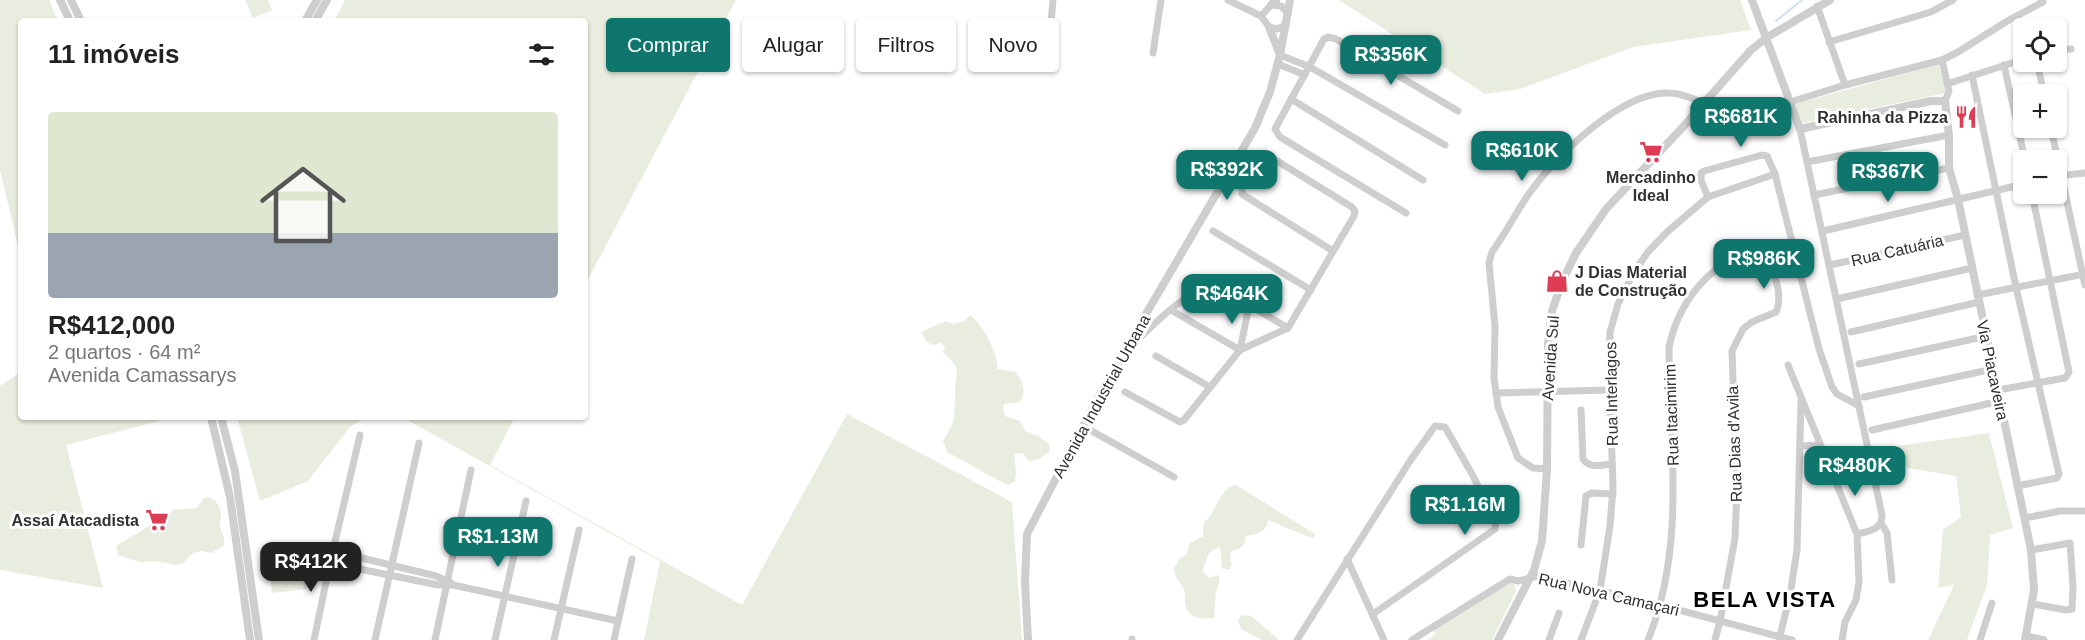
<!DOCTYPE html>
<html lang="pt">
<meta charset="utf-8">
<style>
:root{--surface:#fff;--page:#f2f2f2;--text:#222;--muted:#767676;--line:#e0e0e0;--accent:#0f766e}
body{margin:0;font-family:Arial,sans-serif;background:var(--page);color:var(--text);height:100vh;display:flex;flex-direction:column;font-size:22px;white-space:nowrap}
*{box-sizing:border-box;margin:0}
p{font-size:20px;color:var(--muted)}
.icon{flex:none;width:33px;height:33px;fill:none;stroke:currentColor;stroke-width:2;stroke-linecap:round;stroke-linejoin:round}
.map{position:relative;flex:1;overflow:hidden}
.details{position:absolute;left:18px;top:18px;width:570px;height:402px;display:flex;flex-direction:column;background:var(--surface);border-radius:6px;box-shadow:0 2px 4px #0004}
.details>*{flex:none}
.top-card{position:absolute;left:606px;top:18px;width:570px;height:54px;display:flex;gap:12px}
.controls{position:absolute;left:2013px;top:18px;display:grid;gap:12px}
.controls a{display:grid;place-items:center;width:54px;height:54px;border-radius:6px;background:var(--surface);box-shadow:0 2px 4px #0004;font-size:30px}
.price{position:absolute;translate:-50% -51px;padding:0 14px;border-radius:12px;background:var(--accent);color:#fff;font-size:20px;line-height:39px;filter:drop-shadow(0 2px 3px #0008)}
.price::after{content:'';position:absolute;left:50%;top:36px;width:18px;height:14px;margin-left:-9px;background:inherit;clip-path:polygon(0 0,100% 0,50% 100%)}
.price.on{background:#222;color:#fff}
ul{padding:0;list-style:none}
li{display:grid;align-content:center;gap:12px;height:318px;padding:0 30px}
li+li{border-top:2px solid var(--line)}
li span{display:grid;place-items:center;height:186px;border-radius:6px;color:#555}
li>.icon{margin-inline-start:auto}
span .icon{width:108px;height:108px;fill:#fffc;stroke-width:1}
li b{font-size:26px}
h2{display:flex;justify-content:space-between;align-items:center;height:72px;padding:0 30px;font-size:26px}
.tag{padding:0 21px;border-radius:6px;background:var(--surface);box-shadow:0 2px 4px #0004;font-size:21px;line-height:54px}
.tag.on{background:var(--accent);color:#fff}
.map>svg:first-child{display:block}
</style>
<div class="map">
<svg width="2085" height="640" viewBox="0 0 2085 640">
<rect width="100%" height="100%" fill="#fff"/>
<g fill="#e8eddf">
<path d="M 0,0 L 49,0 L 58,21 L 21,21 L 21,258 L 0,170 Z"/>
<path d="M 245,0 L 268,0 L 272,10 L 253,18 Z"/>
<path d="M 345,0 L 736,0 L 585,285 L 585,21 L 334,21 Z"/>
<path d="M 1339,0 L 1740,0 L 1751,30 L 1633,47 L 1520,89 L 1485,94 Z"/>
<path d="M 1939,64 L 1946,93 L 1802,123 L 1795,104 Z"/>
<path d="M 970,315 C 985,328 996,350 998,369 L 1016,372 C 1023,383 1027,390 1020,402 L 1004,404 L 1003,409 L 1005,416 L 1020,421 L 1025,431 L 1040,437 L 1049,444 L 1050,451 L 1040,459 L 1029,461 L 1022,453 L 1014,454 L 1016,473 L 1015,482 L 1007,485 L 947,452 L 943,441 C 956,419 954,421 955,395 C 955,372 964,371 943,352 L 945,347 L 941,343 L 933,345 L 926,341 L 921,332 L 946,321 L 953,324 L 964,321 Z"/>
<path d="M 21,372 L 21,417 L 175,417 L 66,445 L 103,588 L 0,570 L 0,386 Z"/>
<path d="M 847,414 L 1012,502 L 1022,640 L 644,640 L 660,561 L 402,417 L 515,417 L 490,465 L 742,605 Z"/>
<path d="M 237,417 L 367,417 L 350,427 L 308,481 L 260,501 Z"/>
<path d="M 1989,433 L 2013,528 L 1990,535 L 1987,585 L 1967,640 L 1928,640 L 1954,585 L 1938,588 L 1943,530 L 1961,517 L 1956,476 L 1907,468 L 1898,446 Z"/>
<path d="M 1236,485 L 1315,534 L 1314,538 L 1309,537 L 1268,520 C 1267,532 1258,534 1246,536 L 1245,543 L 1239,549 L 1231,551 L 1230,560 L 1232,565 L 1229,570 L 1222,568 L 1220,547 C 1209,549 1205,561 1203,571 L 1209,578 L 1218,575 L 1220,580 L 1216,591 L 1214,618 C 1204,620 1189,618 1186,607 C 1184,601 1186,594 1184,589 C 1179,579 1175,580 1174,568 L 1181,557 L 1186,555 L 1190,543 L 1203,536 L 1204,522 C 1217,513 1218,488 1236,485 Z"/>
<path d="M 209,497 C 216,501 222,507 221,517 C 221,521 219,522 220,526 C 222,533 225,537 224,545 L 212,553 L 202,551 L 193,553 L 183,563 L 176,565 L 156,561 L 140,562 L 118,555 L 116,546 L 149,526 L 157,518 L 169,515 L 173,510 L 197,508 L 204,498 Z"/>
<path d="M 304,569 L 307,589 L 272,593 L 270,573 Z"/>
<path d="M 1510,583 L 1514,584 L 1516,591 L 1492,640 L 1427,640 L 1436,634 L 1433,630 Z"/>
<path d="M 1242,615 L 1251,616 L 1279,640 L 1262,640 L 1241,629 L 1238,620 Z"/>
</g>
<g fill="none" stroke-linecap="round" stroke-linejoin="round">
<path stroke="#cde2ec" stroke-width="2" d="M 1776,21 L 1802,0"/>
<g stroke="#cecece" stroke-width="7">
<path d="M 1228,0 L 1261,16 L 1269,27 L 1277,29 L 1286,25"/>
<path d="M 1817,6 L 1845,85"/>
<path d="M 1261,16 L 1271,5 L 1281,6 L 1288,13"/>
<path d="M 1051,23 L 1053,0"/>
<path d="M 1829,42 L 1931,12 L 1953,0"/>
<path d="M 2056,50 L 2071,49"/>
<path d="M 1153,53 L 1161,0"/>
<path d="M 1280,55 L 1310,67 L 1445,145"/>
<path d="M 1942,60 L 1949,91 L 1945,101"/>
<path d="M 2037,62 L 2044,94"/>
<path d="M 1278,64 L 1305,75"/>
<path d="M 2004,65 L 2025,160"/>
<path d="M 1972,75 L 2016,287 L 2059,474 L 2057,478 L 2017,486"/>
<path d="M 1947,84 L 2024,59"/>
<path d="M 1291,99 L 1423,180"/>
<path d="M 1790,102 L 1845,85 L 1942,60 L 1958,52 L 2009,20 L 2043,2 L 2041,0"/>
<path d="M 2051,128 L 2085,285"/>
<path d="M 1800,129 L 1882,515 C 1882,530 1869,531 1857,534"/>
<path d="M 1807,162 L 1949,135"/>
<path d="M 2056,176 L 2085,173"/>
<path d="M 1814,195 L 1949,168"/>
<path d="M 1708,197 L 1701,180 L 1701,173 L 1704,171 L 1762,155 L 1767,156 L 1775,174 L 1819,349 L 1832,387 L 1837,394 L 1859,406"/>
<path d="M 1406,213 L 1280,137 L 1275,129 L 1324,39 L 1328,37 L 1336,39 L 1458,111"/>
<path d="M 1213,231 L 1311,290"/>
<path d="M 1823,231 L 2024,184"/>
<path d="M 1830,265 L 1965,235"/>
<path d="M 1977,295 L 2085,274"/>
<path d="M 1837,299 L 1972,268"/>
<path d="M 1171,310 L 1240,350 L 1249,306"/>
<path d="M 1288,328 L 1354,216 L 1355,211 L 1352,207 L 1269,156 L 1262,156 L 1242,186 L 1242,194 L 1333,251"/>
<path d="M 1851,332 L 1979,302"/>
<path d="M 1156,356 L 1210,387"/>
<path d="M 1859,364 L 1987,336"/>
<path d="M 1788,365 L 1857,534 L 1859,582 L 1856,600 L 1845,622 L 1842,640"/>
<path d="M 1998,390 L 2065,378 L 2069,372 L 2032,194"/>
<path d="M 1125,392 L 1180,422 L 1184,420 L 1240,350 L 1288,328 C 1272,319 1229,291 1214,289 C 1188,286 1149,330 1131,346"/>
<path d="M 1496,393 L 1609,390"/>
<path d="M 1864,397 L 1993,369"/>
<path d="M 1581,410 L 1583,459 C 1590,469 1601,465 1612,464"/>
<path d="M 1083,426 L 1174,477"/>
<path d="M 1872,430 L 2000,401"/>
<path d="M 1800,446 L 1820,445"/>
<path d="M 1547,469 L 1533,468 L 1518,458 L 1498,407 L 1494,378 L 1495,326 L 1489,263 L 1492,252 C 1506,233 1517,210 1531,191 C 1557,155 1622,91 1669,93 C 1682,93 1693,98 1704,104"/>
<path d="M 2025,518 L 2060,511 L 2085,511"/>
<path d="M 1881,523 L 1887,533 L 1892,580"/>
<path d="M 1581,545 L 1586,496 L 1592,493 L 1613,494"/>
<path d="M 2031,550 L 2070,543 L 2073,587 L 2072,609 L 2066,610 L 2033,604"/>
<path d="M 333,551 L 436,576 L 451,583"/>
<path d="M 1347,559 L 1384,640"/>
<path d="M 330,563 L 438,585 L 453,585 L 618,621"/>
<path d="M 2027,636 L 2044,640"/>
<path d="M 314,640 L 330,563 L 360,435"/>
<path d="M 375,640 L 419,443"/>
<path d="M 435,640 L 471,470"/>
<path d="M 495,640 L 526,501"/>
<path d="M 554,640 L 579,530"/>
<path d="M 614,640 L 632,559"/>
<path d="M 1132,640 L 1132,639"/>
<path d="M 1297,640 L 1410,461 L 1435,426 L 1445,427 L 1472,474 L 1496,521 L 1495,529 L 1373,614"/>
<path d="M 1412,640 L 1510,579 L 1518,581 L 1538,576 L 1660,605 L 1792,640"/>
<path d="M 1549,640 L 1559,613"/>
<path d="M 1581,640 L 1600,590 L 1610,526 L 1613,488 L 1609,364 L 1610,332 L 1618,304 L 1634,272 L 1648,252 L 1667,232 L 1708,197 L 1775,174"/>
<path d="M 1648,640 C 1686,547 1670,444 1669,347 C 1678,305 1709,259 1755,255 C 1774,260 1784,296 1776,312 L 1752,322 L 1743,329 L 1732,351 L 1737,490 L 1735,538 L 1720,621 L 1715,640"/>
<path d="M 1779,640 L 1790,595 L 1797,550 L 1801,401"/>
<path d="M 1980,640 L 1992,603"/>
</g>
<g stroke="#cecece" stroke-width="8">
<path d="M 60,0 L 70,21"/>
<path d="M 71,0 L 81,21"/>
<path d="M 1752,0 L 1800,129 L 1931,101 L 1945,101 L 1949,135 L 1949,168 L 1958,199 L 2031,550 L 2034,590 L 2025,640"/>
<path d="M 1271,5 L 1276,0"/>
<path d="M 305,21 L 317,0"/>
<path d="M 315,21 L 327,0"/>
<path d="M 1269,27 L 1280,55"/>
<path d="M 211,417 L 230,497 L 250,640"/>
<path d="M 221,417 L 235,471 L 259,640"/>
<path d="M 1028,640 L 1025,582 L 1027,534 L 1102,390 L 1125,355 L 1143,319 L 1255,128 L 1270,92 L 1280,55 L 1290,0"/>
<path d="M 1498,640 L 1534,570 L 1542,541 L 1547,469 L 1548,344 L 1552,311 L 1562,282 L 1576,253 L 1606,209 L 1682,128 L 1751,50 L 1766,38 L 1830,0"/>
</g>
</g>
<defs>
<g id="restaurant-bare" transform="scale(1.8)"><path d="M-5-6h1v4h1v-4h1v4h1v-4h1v5L-1.5 .5V6h-2V.5L-5-1ZM5-6V6H3V1.5H1.5Q1.5-4 5-6Z" fill="#df3b54" stroke="#fff" stroke-width="2.5" paint-order="stroke"/></g>
<g id="supermarket-bare" transform="scale(1.8)"><path d="M-6-5.5h2.5l.6 2H6L4.5 2H-2.5L-4.4-4H-6ZM-1.5 3.2a1.3 1.3 0 1 0 .1 0ZM3 3.2a1.3 1.3 0 1 0 .1 0Z" fill="#df3b54" stroke="#fff" stroke-width="2.5" paint-order="stroke"/></g>
<g id="shop-bare" transform="scale(1.8)"><path d="M-5-2.5h2.3a2.7 3.5 0 0 1 5.4 0H5L5.5 6h-11ZM-1.5-2.5h3a1.5 2.3 0 0 0-3 0Z" fill="#df3b54" stroke="#fff" stroke-width="2.5" paint-order="stroke"/></g>
</defs>
<g fill-rule="evenodd">
<use href="#restaurant-bare" x="1966" y="117"/>
<use href="#supermarket-bare" x="1651" y="152"/>
<use href="#shop-bare" x="1557" y="281"/>
<use href="#supermarket-bare" x="157" y="520"/>
</g>
<g text-anchor="middle" stroke-width="6" stroke-linejoin="round" paint-order="stroke">
<g font-size="16" font-weight="bold" fill="#313131" stroke="#fff" text-anchor="end">
<text x="1948" y="123">Rahinha da Pizza</text>
<text x="1651" y="183" text-anchor="middle">Mercadinho<tspan x="1651" dy="18">Ideal</tspan></text>
<text x="1575" y="278" text-anchor="start">J Dias Material<tspan x="1575" dy="18">de Construção</tspan></text>
<text x="139" y="526">Assaí Atacadista</text>
</g>
<g font-size="16" fill="#313131" stroke="#fff">
<text transform="translate(1897 250) rotate(-13)" y="6">Rua Catuária</text>
<text transform="translate(1550 358) rotate(-86)" y="6">Avenida Sul</text>
<text transform="translate(1993 370) rotate(78)" y="6">Via Piacaveira</text>
<text transform="translate(1611 394) rotate(-91)" y="6">Rua Interlagos</text>
<text transform="translate(1101 396) rotate(-61)" y="6">Avenida Industrial Urbana</text>
<text transform="translate(1671 415) rotate(-92)" y="6">Rua Itacimirim</text>
<text transform="translate(1734 444) rotate(-92)" y="6">Rua Dias d'Avila</text>
<text transform="translate(1609 594) rotate(13)" y="6">Rua Nova Camaçari</text>
</g>
<g font-size="22" font-weight="bold" letter-spacing="1.5" fill="#000" stroke="#fff">
<text x="1765" y="607">BELA VISTA</text>
</g>
</g>
</svg>
<div class="controls">
<a><svg class="icon" aria-label="locate" viewBox="0 0 24 24"><circle cx="12" cy="12" r="6"/><path d="M12 2v4M12 18v4M2 12h4M18 12h4"/></svg></a>
<a>+</a>
<a>−</a>
</div>
<b class="price" style="left:1391px;top:86px">R$356K</b>
<b class="price" style="left:1741px;top:148px">R$681K</b>
<b class="price" style="left:1522px;top:182px">R$610K</b>
<b class="price" style="left:1227px;top:201px">R$392K</b>
<b class="price" style="left:1888px;top:203px">R$367K</b>
<b class="price" style="left:1764px;top:290px">R$986K</b>
<b class="price" style="left:1232px;top:325px">R$464K</b>
<b class="price" style="left:1855px;top:497px">R$480K</b>
<b class="price" style="left:1465px;top:536px">R$1.16M</b>
<b class="price" style="left:498px;top:568px">R$1.13M</b>
<b class="price on" style="left:311px;top:593px">R$412K</b>
<div class="top-card">
<a class="tag on">Comprar</a>
<a class="tag">Alugar</a>
<a class="tag">Filtros</a>
<a class="tag">Novo</a>
</div>
<section class="details">
<h2>11 imóveis<svg class="icon" aria-label="filters" viewBox="0 0 24 24"><path d="M4 7h16M4 17h16"/><circle cx="9" cy="7" r="2"/><circle cx="15" cy="17" r="2"/></svg></h2>
<ul>
<li><span style="background:linear-gradient(#dfe7d0 65%,#9aa5b1 0)"><svg class="icon" aria-label="home" viewBox="0 0 24 24"><path d="M3 11l9-7 9 7M6 9v11h12V9"/></svg></span><div><b>R$412,000</b><p>2 quartos · 64 m²</p><p>Avenida Camassarys</p></div></li>
</ul>
</section>
</div>
